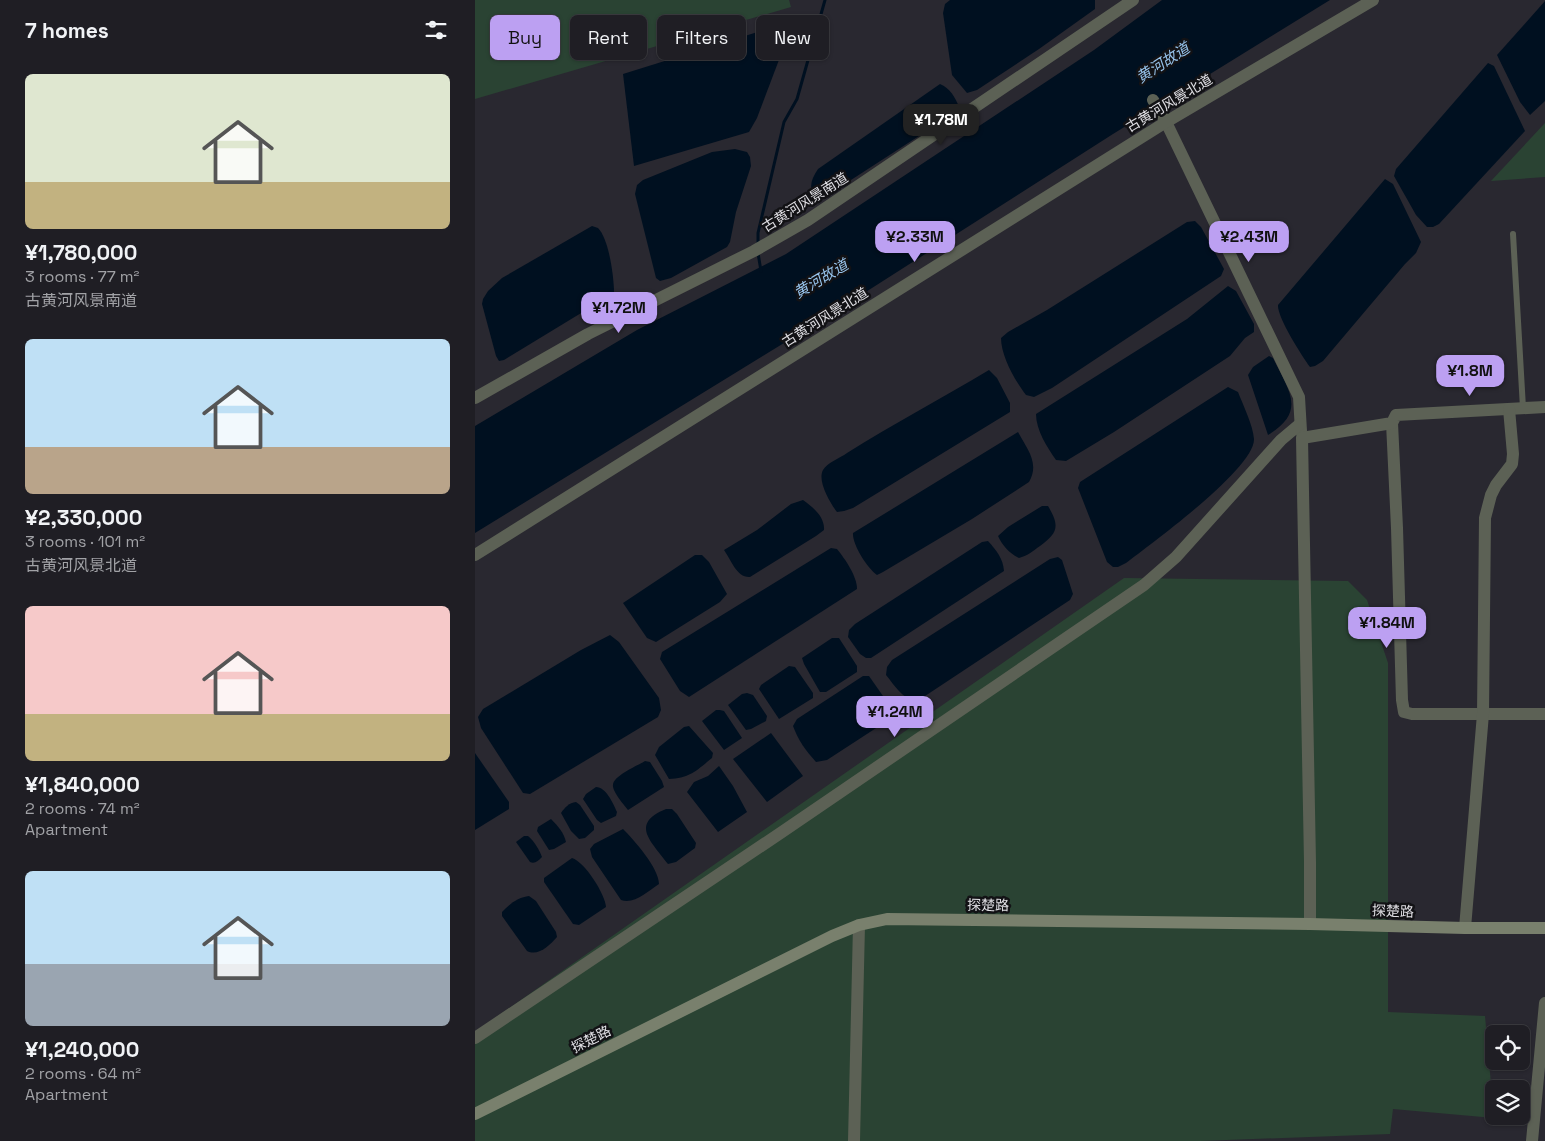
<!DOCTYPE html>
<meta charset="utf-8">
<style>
:root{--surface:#1f1e24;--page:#27272c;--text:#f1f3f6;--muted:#a1a2a6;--line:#3c3c41;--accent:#bca0f2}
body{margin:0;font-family:"Space Grotesk","Noto Sans SC",sans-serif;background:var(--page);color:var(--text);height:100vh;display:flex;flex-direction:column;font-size:19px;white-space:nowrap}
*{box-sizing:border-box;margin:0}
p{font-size:16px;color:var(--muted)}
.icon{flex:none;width:28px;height:28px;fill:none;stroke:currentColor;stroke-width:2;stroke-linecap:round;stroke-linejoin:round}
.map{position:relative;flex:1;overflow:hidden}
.details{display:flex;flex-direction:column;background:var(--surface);width:475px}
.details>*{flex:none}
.hud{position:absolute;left:15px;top:15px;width:475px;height:45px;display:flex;gap:10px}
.fabs{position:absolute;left:1010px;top:1025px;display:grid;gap:10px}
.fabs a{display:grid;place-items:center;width:45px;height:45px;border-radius:8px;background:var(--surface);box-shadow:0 1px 4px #0004,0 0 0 1px var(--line);font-size:25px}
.price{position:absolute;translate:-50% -42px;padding:0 11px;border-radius:10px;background:var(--accent);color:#111;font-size:16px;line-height:32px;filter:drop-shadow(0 1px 2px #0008)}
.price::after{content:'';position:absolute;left:50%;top:30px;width:15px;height:11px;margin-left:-8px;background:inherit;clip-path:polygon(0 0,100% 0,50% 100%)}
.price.on{background:#222;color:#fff}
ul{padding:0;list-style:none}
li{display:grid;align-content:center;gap:10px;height:265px;padding:0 25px}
li span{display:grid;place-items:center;height:155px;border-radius:8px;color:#555}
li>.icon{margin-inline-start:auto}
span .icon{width:90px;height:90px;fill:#fffc;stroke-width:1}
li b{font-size:21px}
h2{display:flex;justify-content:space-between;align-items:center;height:60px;padding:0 25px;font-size:21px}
.tag{padding:0 18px;border-radius:8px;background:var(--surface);box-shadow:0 1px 4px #0004,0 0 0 1px var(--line);font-size:18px;line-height:45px}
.tag.on{background:var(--accent);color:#111}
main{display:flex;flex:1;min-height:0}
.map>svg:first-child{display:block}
</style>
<main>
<section class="details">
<h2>7 homes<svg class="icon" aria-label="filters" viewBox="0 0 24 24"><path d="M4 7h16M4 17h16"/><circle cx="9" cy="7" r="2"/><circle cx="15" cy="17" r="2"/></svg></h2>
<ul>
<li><span style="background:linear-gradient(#dfe7d0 70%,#c2b280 0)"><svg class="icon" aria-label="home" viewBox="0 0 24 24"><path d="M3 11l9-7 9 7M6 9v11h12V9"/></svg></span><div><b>¥1,780,000</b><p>3 rooms · 77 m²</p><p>古黄河风景南道</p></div></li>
<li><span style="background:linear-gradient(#bfe0f5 70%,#b9a48a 0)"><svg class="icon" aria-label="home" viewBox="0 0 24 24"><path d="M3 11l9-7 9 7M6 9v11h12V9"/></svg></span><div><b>¥2,330,000</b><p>3 rooms · 101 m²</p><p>古黄河风景北道</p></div></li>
<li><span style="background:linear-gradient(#f6c9c9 70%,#c2b280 0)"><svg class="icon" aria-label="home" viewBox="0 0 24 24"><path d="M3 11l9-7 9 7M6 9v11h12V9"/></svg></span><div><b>¥1,840,000</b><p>2 rooms · 74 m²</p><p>Apartment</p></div></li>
<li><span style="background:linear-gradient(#bfe0f5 60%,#9aa5b1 0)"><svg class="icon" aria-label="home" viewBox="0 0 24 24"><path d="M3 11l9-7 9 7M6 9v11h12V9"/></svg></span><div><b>¥1,240,000</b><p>2 rooms · 64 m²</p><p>Apartment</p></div></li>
</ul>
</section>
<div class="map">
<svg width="1070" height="1141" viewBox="0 0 1070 1141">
<rect width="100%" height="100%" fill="#292830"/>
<g fill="#2a4333">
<path d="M 0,0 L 314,0 L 316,7 L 0,99 Z"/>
<path d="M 1070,123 L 1070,177 L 1016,181 Z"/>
<path d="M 649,578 L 873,581 L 892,600 L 913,663 L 913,1012 L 1010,1016 L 1019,1118 L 918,1109 L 915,1134 L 726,1141 L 0,1141 L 0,1032 Z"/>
</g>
<g fill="#001020">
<path d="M 475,0 L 620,0 L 620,9 L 564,49 L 502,90 L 492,93 L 477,75 L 468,13 L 470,4 Z"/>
<path d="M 687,0 L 855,0 L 638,134 L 361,311 L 0,533 L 0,426 L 162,330 L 311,254 L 619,50 Z"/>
<path d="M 1070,1 L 1070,101 L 1055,115 L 1045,102 L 1022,55 Z"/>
<path d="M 295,28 L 305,30 L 309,37 L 310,44 L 282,118 L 274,132 L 159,166 L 148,74 Z"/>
<path d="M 1013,63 L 1019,66 L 1050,131 L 964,224 L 958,227 L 952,227 L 941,215 L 919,176 L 921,169 Z"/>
<path d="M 465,84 C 475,88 480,97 484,107 L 481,112 L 342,202 C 334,190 334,182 343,169 Z"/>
<path d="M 260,149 L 272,152 L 275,157 L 276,166 L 261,212 L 255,242 L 252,247 L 196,278 L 185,281 L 181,278 L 160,194 L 162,185 L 168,180 L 237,152 Z"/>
<path d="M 910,179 L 918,184 L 946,242 L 941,253 L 930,264 L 848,361 L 840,366 L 835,367 C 827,356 802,317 803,305 Z"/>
<path d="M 720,221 L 726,227 L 749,269 L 746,276 L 577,388 L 559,397 L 551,395 C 540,381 526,356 526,338 L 533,332 L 572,310 L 712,222 Z"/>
<path d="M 117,226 L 123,228 C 134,239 139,277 139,293 L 29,360 L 24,361 L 21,356 L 7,304 L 8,299 L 13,291 L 27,278 Z"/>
<path d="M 753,286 L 761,291 L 779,324 L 779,332 L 770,338 L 755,356 L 639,432 L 591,461 L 581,460 C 572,447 561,430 561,414 L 712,319 Z"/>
<path d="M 794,356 L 798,358 C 814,391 832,411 793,435 L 773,375 L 778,367 Z"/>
<path d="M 514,370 L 522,378 L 535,403 L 535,412 L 378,508 L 369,511 L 362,512 C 355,503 342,481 348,470 C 352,463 365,458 372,453 C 418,424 467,398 514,370 Z"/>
<path d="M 753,387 L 763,392 C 768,405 778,425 779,439 C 780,468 676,544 651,563 L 643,567 L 638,567 L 632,562 L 603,488 L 605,482 Z"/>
<path d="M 543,432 C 552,449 565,463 554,482 L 497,519 L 408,572 L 402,575 C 392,568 377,544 378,533 Z"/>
<path d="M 328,500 C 338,507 350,517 349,530 L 341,536 L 275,577 C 262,578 256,560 249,550 L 282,530 L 316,504 Z"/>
<path d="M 567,506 L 573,506 C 585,526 583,533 565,546 C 558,551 552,556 544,558 C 535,554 527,545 523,536 L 533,527 Z"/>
<path d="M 513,541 C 521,550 528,558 529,571 L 396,658 L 391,658 L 385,654 L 373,637 L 374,630 L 380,624 L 507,542 Z"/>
<path d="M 356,548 L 362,549 C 370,559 382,576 382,589 L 214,697 L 205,691 L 185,659 L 187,652 Z"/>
<path d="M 220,555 L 227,555 L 234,562 L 252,594 L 245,602 L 181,642 L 172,638 L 148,603 Z"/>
<path d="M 583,557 L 587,560 L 598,594 L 595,600 L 441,702 C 426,697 420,686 411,675 L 412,667 L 417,660 L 575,559 Z"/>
<path d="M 135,635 L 144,642 L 184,698 L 186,710 L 183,717 L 55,794 L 48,793 L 6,728 L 3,717 L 8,709 L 106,650 Z"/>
<path d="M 357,638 L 364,638 L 382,666 L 382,672 L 351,692 L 345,692 L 329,664 L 327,658 Z"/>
<path d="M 314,666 L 320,667 L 338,693 L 338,698 L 304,719 L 284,689 L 286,685 Z"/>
<path d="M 388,676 L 394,676 L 415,706 L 417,713 L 415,719 L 352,760 L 341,762 C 331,751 323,740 318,726 L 322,719 Z"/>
<path d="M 272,693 L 278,695 L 292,716 L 291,721 L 276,729 L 271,730 L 253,705 L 267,694 Z"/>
<path d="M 241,710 L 245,710 L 249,711 L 267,738 L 249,750 L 227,721 Z"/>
<path d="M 214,726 L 238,753 L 237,758 C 221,771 215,778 194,779 L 180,755 L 184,747 L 209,727 Z"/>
<path d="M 296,733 L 328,776 L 292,802 L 258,759 Z"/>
<path d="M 0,753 L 34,802 L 34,809 L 0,830 Z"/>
<path d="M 170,761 L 175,762 L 187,781 L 189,787 L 153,810 C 149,805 137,791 138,785 C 138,776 162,766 170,761 Z"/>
<path d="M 244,766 L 258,786 L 272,812 L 243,832 L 212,792 L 219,782 L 233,776 Z"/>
<path d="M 121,787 C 131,787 138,803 142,812 L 141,816 L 126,823 L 122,820 L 108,799 L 111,794 Z"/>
<path d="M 101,802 L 105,805 L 119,826 L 119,830 L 110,838 L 104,839 L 96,831 L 86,813 C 90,807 94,803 101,802 Z"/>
<path d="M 191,809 L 197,809 L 202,814 L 221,843 L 220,848 L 201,862 L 193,864 C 177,842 154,824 191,809 Z"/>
<path d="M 76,819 C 83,826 89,833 91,842 L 79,849 L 74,850 L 62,831 L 63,827 Z"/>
<path d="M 148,829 C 159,840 184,868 184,884 C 173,891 159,905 146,900 L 117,857 L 115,849 L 119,844 Z"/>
<path d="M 49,836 L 53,836 C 59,841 64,849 67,857 C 63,861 60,864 55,862 L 41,842 Z"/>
<path d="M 97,858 C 110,862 130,894 131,907 L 104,925 L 98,924 L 69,882 L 69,878 Z"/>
<path d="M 54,896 L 61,901 L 81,932 L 82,937 C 75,945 63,957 52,951 L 27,916 L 27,912 C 34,904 44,897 54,896 Z"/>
</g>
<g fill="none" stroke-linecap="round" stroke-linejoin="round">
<g stroke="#001020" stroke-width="3">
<path d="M 283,244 L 283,233 L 309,122 L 322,99 L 350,0"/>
<path d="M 283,253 L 286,271"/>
</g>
<path stroke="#5c6155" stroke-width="6" d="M 1038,234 L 1048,408"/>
<g stroke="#5c6155" stroke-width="12">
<path d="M 678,100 L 691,122 L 824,397 L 826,431"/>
<path d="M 0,398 L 113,334 L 279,251 L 333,220 L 658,0"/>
<path d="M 917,423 L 922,528 L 927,700 L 929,712 L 937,714 L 1070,714"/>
<path d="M 0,555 L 691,122 L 898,0"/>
<path d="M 835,924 L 835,862 L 827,438 L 917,423 L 921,415 L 1070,407"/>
<path d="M 990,928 L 1008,714 L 1010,518 L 1016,495 L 1021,485 L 1037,464 L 1038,454 L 1034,409"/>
<path d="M 0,1038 L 307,832 L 669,585 L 701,557 L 806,440 L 825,424"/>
<path d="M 379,1141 L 384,925"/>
<path d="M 1057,1141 L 1070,1003"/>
</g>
<path stroke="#79806d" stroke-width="12" d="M 0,1114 L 357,936 L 384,925 L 412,919 L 835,924 L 990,928 L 1070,928"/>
</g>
<g text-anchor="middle" stroke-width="5" stroke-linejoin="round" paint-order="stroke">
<g font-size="14" fill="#e1e0e5" stroke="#121215">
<text transform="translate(694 103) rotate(-31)" y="5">古黄河风景北道</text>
<text transform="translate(330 202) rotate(-32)" y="5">古黄河风景南道</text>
<text transform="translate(350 317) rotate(-32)" y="5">古黄河风景北道</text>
<text transform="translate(513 905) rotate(1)" y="5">探楚路</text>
<text transform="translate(918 911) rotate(2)" y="5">探楚路</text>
<text transform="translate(116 1039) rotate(-27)" y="5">探楚路</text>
</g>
<g font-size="15" font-style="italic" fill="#97c3eb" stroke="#121215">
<text transform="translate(688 63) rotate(-33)" y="5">黄河故道</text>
<text transform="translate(346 279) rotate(-31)" y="5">黄河故道</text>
</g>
</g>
</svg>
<div class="fabs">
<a><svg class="icon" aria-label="locate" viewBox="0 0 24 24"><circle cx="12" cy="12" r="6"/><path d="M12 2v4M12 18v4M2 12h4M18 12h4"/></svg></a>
<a><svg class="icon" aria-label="layers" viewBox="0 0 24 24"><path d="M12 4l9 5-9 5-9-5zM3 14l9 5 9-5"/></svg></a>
</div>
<b class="price on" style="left:466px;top:146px">¥1.78M</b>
<b class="price" style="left:440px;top:263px">¥2.33M</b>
<b class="price" style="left:774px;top:263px">¥2.43M</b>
<b class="price" style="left:144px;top:334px">¥1.72M</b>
<b class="price" style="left:995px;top:397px">¥1.8M</b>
<b class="price" style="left:912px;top:649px">¥1.84M</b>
<b class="price" style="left:420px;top:738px">¥1.24M</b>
<div class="hud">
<a class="tag on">Buy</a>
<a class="tag">Rent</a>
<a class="tag">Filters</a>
<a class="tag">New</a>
</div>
</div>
</main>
